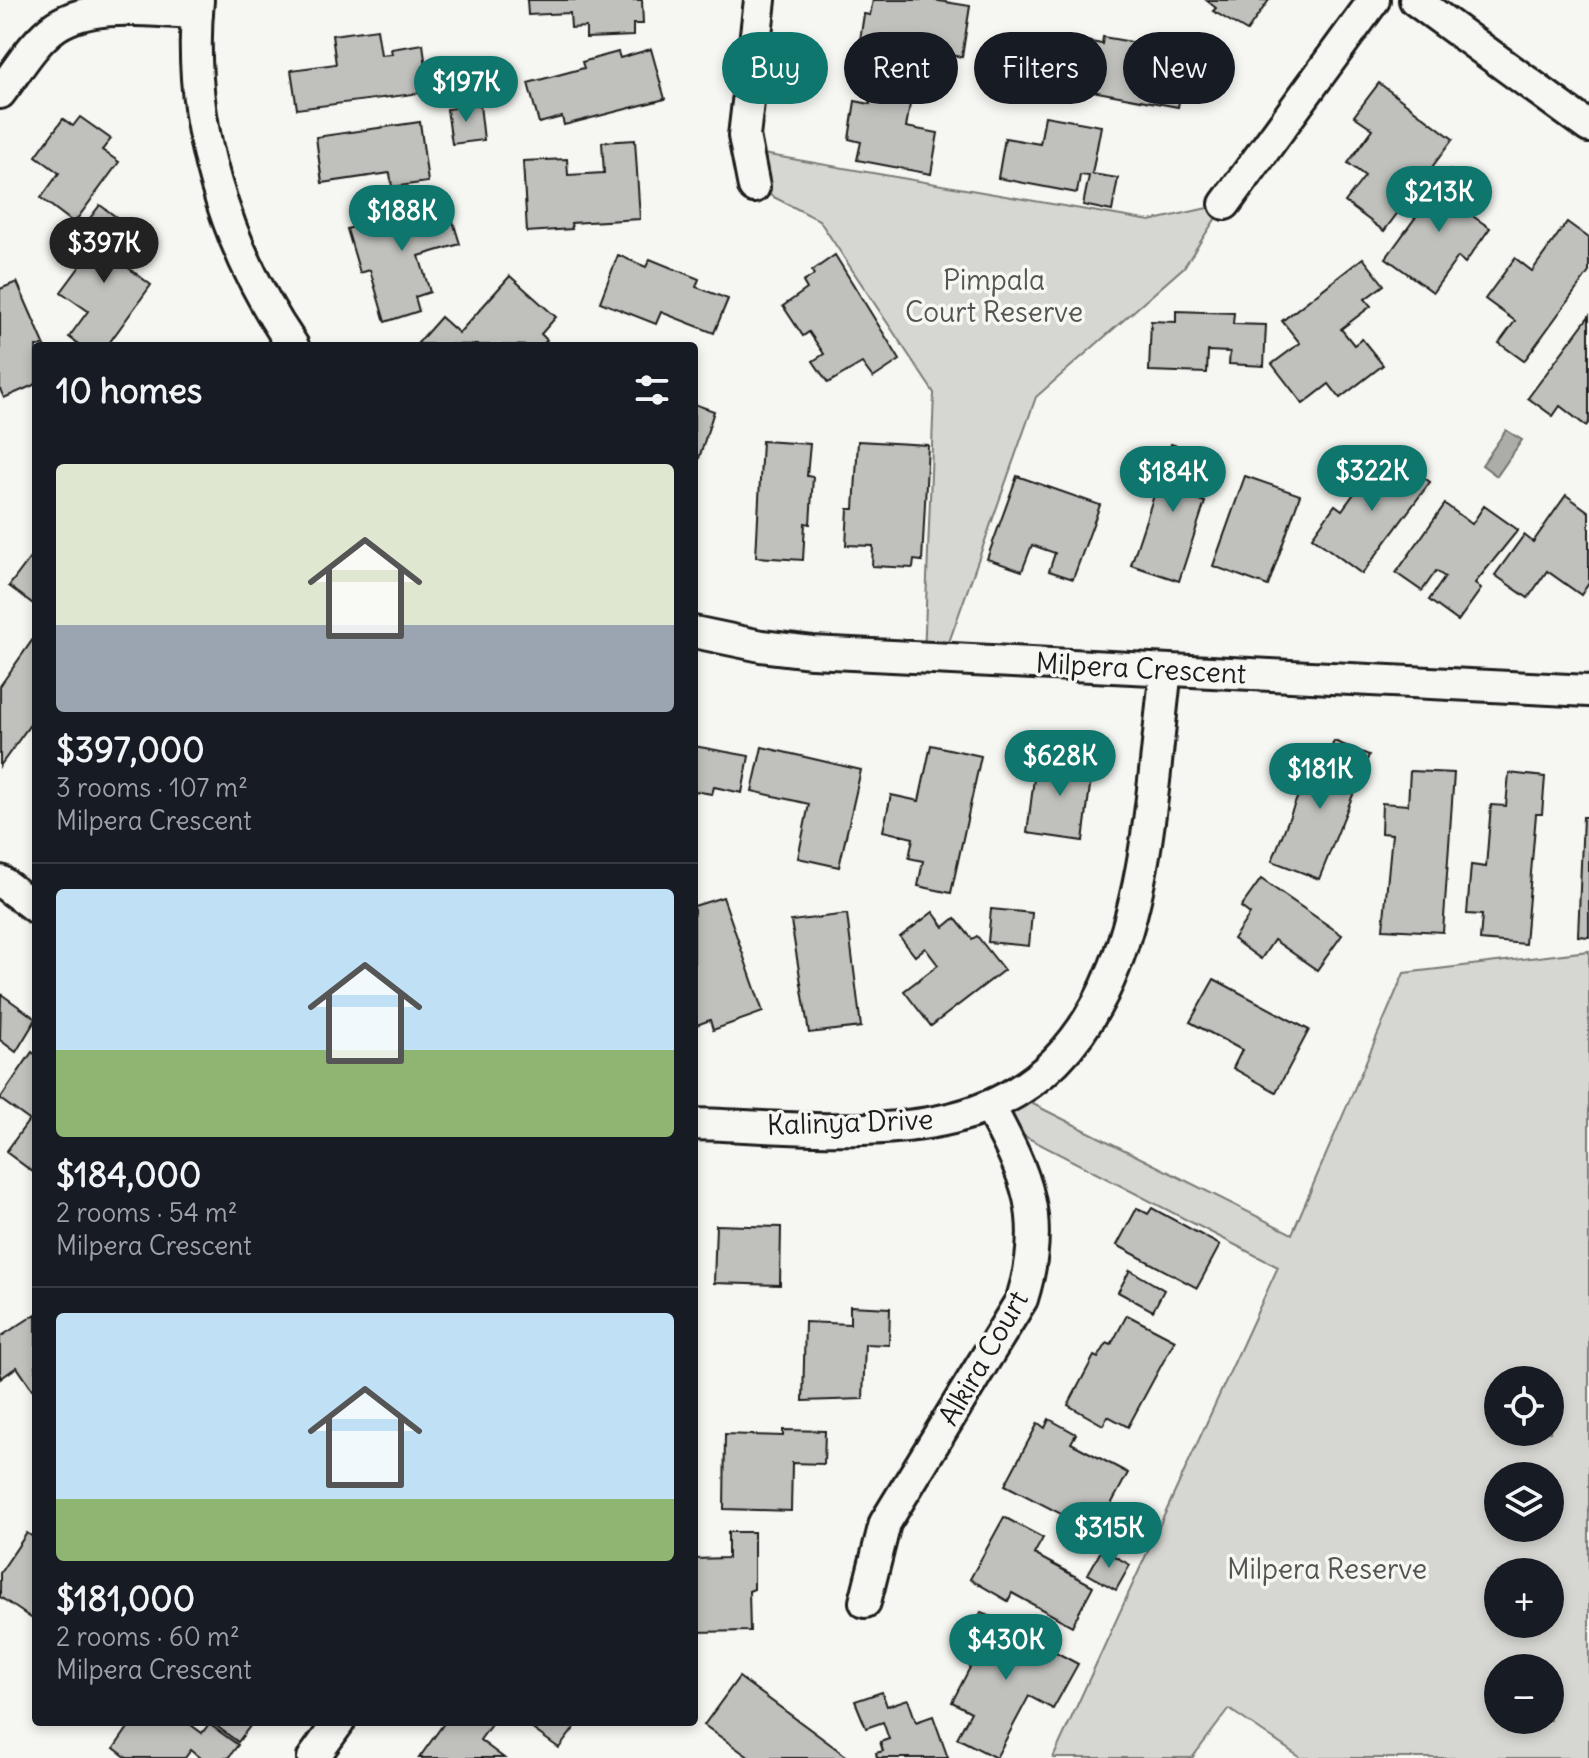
<!DOCTYPE html>
<meta charset="utf-8">
<style>
:root{--surface:#171b24;--page:#20242c;--text:#f1f3f6;--muted:#9ea1a6;--line:#363941;--accent:#0f766e}
body{margin:0;font-family:Delius,sans-serif;background:var(--page);color:var(--text);height:100vh;display:flex;flex-direction:column;font-size:30px;white-space:nowrap}
*{box-sizing:border-box;margin:0}
p{font-size:26px;color:var(--muted)}
.icon{flex:none;width:44px;height:44px;fill:none;stroke:currentColor;stroke-width:2;stroke-linecap:round;stroke-linejoin:round}
.map{position:relative;flex:1;overflow:hidden}
.drawer{position:absolute;left:32px;top:342px;width:666px;height:1384px;display:flex;flex-direction:column;background:var(--surface);border-radius:8px;box-shadow:0 4px 12px #0003}
.drawer>*{flex:none}
.banner{position:absolute;left:722px;top:32px;width:746px;height:72px;display:flex;gap:16px}
.buttons{position:absolute;left:1484px;top:1366px;display:grid;gap:16px}
.buttons a{display:grid;place-items:center;width:80px;height:80px;border-radius:50%;background:var(--surface);box-shadow:0 4px 12px #0003;font-size:40px}
.price{position:absolute;translate:-50% -68px;padding:0 18px;border-radius:28px;background:var(--accent);color:#fff;font-size:26px;line-height:52px;filter:drop-shadow(0 2px 4px #0008)}
.price::after{content:'';position:absolute;left:50%;top:48px;width:24px;height:18px;margin-left:-12px;background:inherit;clip-path:polygon(0 0,100% 0,50% 100%)}
.price.current{background:#222;color:#fff}
ul{padding:0;list-style:none}
li{display:grid;align-content:center;gap:16px;height:424px;padding:0 24px}
li+li{border-top:2px solid var(--line)}
li span{display:grid;place-items:center;height:248px;border-radius:8px;color:#555}
li>.icon{margin-inline-start:auto}
span .icon{width:144px;height:144px;fill:#fffc;stroke-width:1}
li b{font-size:34px}
h2{display:flex;justify-content:space-between;align-items:center;height:96px;padding:0 24px;font-size:34px}
.pill{padding:0 28px;border-radius:36px;background:var(--surface);box-shadow:0 4px 12px #0003;font-size:28px;line-height:72px}
.pill.current{background:var(--accent);color:#fff}
.map>svg:first-child{display:block}
</style>
<div class="map">
<svg width="1589" height="1758" viewBox="0 0 1589 1758">
<rect width="100%" height="100%" fill="#f6f6f2"/>
<filter id="ink" filterUnits="userSpaceOnUse"><feTurbulence type="fractalNoise" baseFrequency=".0125" numOctaves="2"/><feDisplacementMap in="SourceGraphic" scale="16" xChannelSelector="R" yChannelSelector="G"/><feConvolveMatrix kernelMatrix="1 2 1 2 8 2 1 2 1" color-interpolation-filters="sRGB"/></filter>
<g filter="url(#ink)">
<g fill="#d6d6d2" stroke="#797977" stroke-width="2" fill-rule="evenodd">
<path d="M 746,151 L 1150,221 L 1225,204 L 1184,267 L 1036,397 L 943,659 L 924,658 L 934,393 L 819,220 L 754,187 Z"/>
<path d="M 1589,951 L 1589,1758 L 1301,1758 L 1229,1709 L 1192,1758 L 1053,1758 L 1278,1267 L 999,1123 L 1011,1093 L 1292,1234 L 1404,973 ZM 1498,1380 L 1550,1380 L 1550,1432 L 1498,1432 ZM 1498,1476 L 1550,1476 L 1550,1528 L 1498,1528 ZM 1498,1572 L 1550,1572 L 1550,1624 L 1498,1624 ZM 1498,1668 L 1550,1668 L 1550,1720 L 1498,1720 Z"/>
</g>
<path fill="#acaca9" stroke="#727271" stroke-width="2" d="M 1506,430 L 1522,440 L 1497,476 L 1482,465 Z"/>
<g fill="#c0c0bd" stroke="#1c1c1c" stroke-width="2">
<path d="M 527,0 L 642,0 L 643,24 L 633,24 L 633,36 L 586,38 L 586,27 L 571,28 L 570,13 L 528,15 Z"/>
<path d="M 873,0 L 933,0 L 970,6 L 962,57 L 884,44 L 883,51 L 859,47 L 864,14 L 870,15 Z"/>
<path d="M 1206,0 L 1269,0 L 1247,31 L 1213,11 L 1216,8 Z"/>
<path d="M 377,29 L 381,55 L 392,54 L 391,49 L 423,44 L 429,92 L 297,109 L 291,70 L 336,64 L 332,35 Z"/>
<path d="M 1103,37 L 1155,46 L 1154,53 L 1187,58 L 1178,107 L 1076,88 L 1085,41 L 1102,44 Z"/>
<path d="M 651,49 L 665,99 L 564,125 L 562,117 L 539,123 L 528,83 L 584,68 L 582,62 L 618,52 L 620,58 Z"/>
<path d="M 1379,83 L 1453,139 L 1384,231 L 1345,202 L 1365,176 L 1348,163 L 1373,129 L 1354,116 Z"/>
<path d="M 872,92 L 911,99 L 906,127 L 938,133 L 931,174 L 857,160 L 861,142 L 849,139 L 855,101 L 870,104 Z"/>
<path d="M 480,105 L 484,140 L 452,144 L 447,109 Z"/>
<path d="M 1045,116 L 1101,126 L 1092,174 L 1118,178 L 1112,211 L 1083,205 L 1089,176 L 1080,175 L 1077,193 L 998,178 L 1005,138 L 1040,144 Z"/>
<path d="M 80,117 L 111,139 L 102,150 L 119,162 L 74,223 L 41,198 L 59,173 L 36,156 L 63,119 L 73,126 Z"/>
<path d="M 420,122 L 428,182 L 392,187 L 390,173 L 322,183 L 316,137 Z"/>
<path d="M 635,140 L 640,219 L 571,223 L 572,229 L 527,232 L 523,161 L 567,159 L 568,175 L 604,173 L 602,142 Z"/>
<path d="M 1450,170 L 1475,189 L 1461,208 L 1490,228 L 1465,263 L 1458,257 L 1433,292 L 1386,258 Z"/>
<path d="M 446,198 L 460,244 L 419,256 L 430,292 L 415,297 L 419,311 L 385,322 L 370,270 L 360,273 L 347,229 Z"/>
<path d="M 100,205 L 123,222 L 106,244 L 125,259 L 122,263 L 151,285 L 107,346 L 81,346 L 69,337 L 88,311 L 61,292 L 98,242 L 81,230 Z"/>
<path d="M 1567,222 L 1589,238 L 1589,272 L 1524,361 L 1499,343 L 1515,321 L 1485,299 L 1515,258 L 1532,271 Z"/>
<path d="M 618,255 L 646,267 L 650,259 L 699,279 L 696,287 L 728,299 L 714,333 L 661,312 L 656,324 L 600,302 Z"/>
<path d="M 835,255 L 900,360 L 873,378 L 862,363 L 828,383 L 813,361 L 824,354 L 809,332 L 803,336 L 783,306 L 807,289 L 803,282 L 814,275 L 812,271 Z"/>
<path d="M 1363,258 L 1384,285 L 1365,299 L 1371,306 L 1341,329 L 1354,345 L 1362,339 L 1383,365 L 1340,398 L 1329,384 L 1303,404 L 1272,364 L 1300,343 L 1282,321 Z"/>
<path d="M 510,276 L 556,317 L 541,334 L 547,340 L 542,346 L 417,344 L 441,317 L 459,333 Z"/>
<path d="M 17,282 L 45,346 L 36,346 L 36,384 L 4,398 L 0,389 L 0,289 Z"/>
<path d="M 1176,311 L 1234,313 L 1233,324 L 1266,325 L 1264,366 L 1229,364 L 1230,352 L 1208,351 L 1207,373 L 1149,371 L 1151,321 L 1176,322 Z"/>
<path d="M 1589,316 L 1589,422 L 1586,426 L 1560,406 L 1553,416 L 1528,398 Z"/>
<path d="M 694,404 L 714,411 L 694,474 Z"/>
<path d="M 762,441 L 810,444 L 807,476 L 813,477 L 810,524 L 805,523 L 803,560 L 756,557 Z"/>
<path d="M 858,441 L 928,445 L 922,561 L 914,560 L 913,568 L 872,566 L 873,546 L 846,545 L 848,509 L 854,509 Z"/>
<path d="M 1171,444 L 1213,458 L 1199,500 L 1205,502 L 1179,581 L 1131,565 Z"/>
<path d="M 1386,450 L 1430,482 L 1362,574 L 1312,537 L 1335,505 L 1342,510 Z"/>
<path d="M 1017,476 L 1100,505 L 1073,579 L 1049,571 L 1055,553 L 1032,545 L 1022,571 L 987,559 Z"/>
<path d="M 1245,476 L 1300,495 L 1268,586 L 1213,566 Z"/>
<path d="M 1566,495 L 1589,512 L 1589,583 L 1581,595 L 1547,571 L 1528,598 L 1495,575 L 1524,535 L 1533,542 Z"/>
<path d="M 1445,504 L 1472,524 L 1484,506 L 1518,530 L 1475,583 L 1481,589 L 1458,621 L 1429,600 L 1445,577 L 1436,571 L 1422,591 L 1396,573 Z"/>
<path d="M 36,550 L 36,606 L 9,586 Z"/>
<path d="M 36,635 L 36,725 L 32,722 L 0,766 L 0,686 Z"/>
<path d="M 1334,741 L 1369,755 L 1319,879 L 1272,861 L 1311,763 L 1323,768 Z"/>
<path d="M 931,745 L 981,756 L 951,893 L 918,886 L 923,861 L 909,858 L 913,838 L 883,831 L 891,795 L 919,801 Z"/>
<path d="M 694,746 L 749,756 L 742,793 L 714,787 L 712,794 L 694,791 Z"/>
<path d="M 762,747 L 861,770 L 839,867 L 798,858 L 809,804 L 752,791 Z"/>
<path d="M 1037,755 L 1093,762 L 1083,841 L 1027,833 Z"/>
<path d="M 1410,771 L 1454,773 L 1443,932 L 1383,929 L 1392,834 L 1381,833 L 1382,803 L 1408,805 Z"/>
<path d="M 1509,773 L 1545,777 L 1542,814 L 1536,814 L 1525,944 L 1480,940 L 1482,915 L 1467,914 L 1471,865 L 1486,867 L 1491,805 L 1506,806 Z"/>
<path d="M 1583,817 L 1589,817 L 1589,937 L 1578,936 Z"/>
<path d="M 1261,879 L 1342,935 L 1317,970 L 1274,940 L 1261,959 L 1233,939 L 1250,914 L 1241,907 Z"/>
<path d="M 723,897 L 763,1012 L 713,1030 L 710,1020 L 694,1026 L 694,906 Z"/>
<path d="M 991,909 L 1032,913 L 1029,946 L 988,942 Z"/>
<path d="M 933,912 L 944,927 L 955,918 L 972,939 L 977,936 L 1004,970 L 931,1026 L 904,991 L 938,965 L 925,948 L 915,956 L 900,937 Z"/>
<path d="M 847,914 L 861,1027 L 809,1033 L 791,921 Z"/>
<path d="M 1214,979 L 1309,1030 L 1276,1092 L 1233,1068 L 1242,1050 L 1190,1022 Z"/>
<path d="M 1,994 L 36,1019 L 16,1052 L 0,1040 Z"/>
<path d="M 32,1052 L 36,1055 L 36,1168 L 33,1172 L 6,1152 L 29,1120 L 0,1099 Z"/>
<path d="M 1137,1208 L 1148,1214 L 1152,1208 L 1220,1245 L 1197,1288 L 1117,1245 Z"/>
<path d="M 716,1225 L 781,1227 L 780,1285 L 714,1283 Z"/>
<path d="M 1130,1270 L 1164,1290 L 1153,1311 L 1118,1292 Z"/>
<path d="M 850,1306 L 890,1308 L 889,1345 L 865,1344 L 863,1399 L 803,1401 L 805,1322 L 850,1324 Z"/>
<path d="M 36,1314 L 36,1395 L 17,1367 L 0,1379 L 0,1337 Z"/>
<path d="M 1127,1315 L 1175,1340 L 1128,1427 L 1108,1416 L 1103,1425 L 1068,1405 L 1094,1356 L 1098,1358 L 1107,1343 L 1111,1345 Z"/>
<path d="M 1049,1419 L 1076,1434 L 1071,1443 L 1128,1473 L 1096,1532 L 1005,1485 L 1038,1423 L 1045,1428 Z"/>
<path d="M 783,1430 L 825,1431 L 824,1464 L 792,1463 L 791,1511 L 724,1509 L 725,1434 L 783,1436 Z"/>
<path d="M 1004,1517 L 1043,1538 L 1034,1554 L 1093,1586 L 1072,1626 L 1012,1593 L 1008,1601 L 970,1579 Z"/>
<path d="M 728,1532 L 754,1532 L 754,1589 L 749,1591 L 750,1631 L 695,1632 L 694,1559 L 728,1558 Z"/>
<path d="M 27,1533 L 33,1537 L 36,1533 L 34,1620 L 0,1597 L 0,1573 Z"/>
<path d="M 1102,1549 L 1130,1565 L 1116,1590 L 1088,1574 Z"/>
<path d="M 981,1612 L 1078,1664 L 1053,1709 L 1029,1696 L 996,1758 L 957,1738 L 971,1712 L 952,1702 L 976,1656 L 962,1649 Z"/>
<path d="M 739,1677 L 849,1758 L 750,1758 L 704,1725 Z"/>
<path d="M 882,1692 L 887,1706 L 908,1699 L 916,1722 L 933,1716 L 948,1758 L 877,1758 L 876,1753 L 883,1751 L 880,1742 L 889,1739 L 883,1722 L 866,1728 L 855,1701 Z"/>
<path d="M 132,1722 L 187,1722 L 202,1733 L 209,1724 L 238,1745 L 228,1758 L 201,1758 L 191,1750 L 185,1758 L 127,1758 L 114,1748 Z"/>
<path d="M 211,1722 L 253,1722 L 238,1742 Z"/>
<path d="M 445,1722 L 493,1722 L 480,1740 L 504,1758 L 419,1758 Z"/>
<path d="M 531,1722 L 579,1722 L 559,1748 L 531,1728 Z"/>
</g>
<g fill="none" stroke-linecap="round" stroke-linejoin="round">
<g stroke="#1c1c1c" stroke-width="36">
<g id="street">
<path d="M 198,0 C 186,121 225,247 293,346"/>
<path d="M 1415,0 L 1589,127"/>
<path d="M 0,93 C 17,71 33,42 56,26 C 94,1 154,12 197,13"/>
<path d="M 754,187 L 744,136 L 760,0"/>
<path d="M 1225,204 L 1374,0"/>
<path d="M 694,632 L 761,646 L 812,652 L 1589,691"/>
<path d="M 0,881 L 36,908"/>
<path d="M 694,1124 C 778,1126 871,1138 953,1118 C 1149,1069 1146,829 1166,670"/>
<path d="M 865,1602 L 885,1523 L 1022,1299 C 1047,1219 1027,1175 989,1106"/>
<path d="M 313,1758 L 339,1722"/>
</g>
</g>
<use href="#street" stroke="#f6f6f2" stroke-width="30"/>
</g>
</g>
<g text-anchor="middle" stroke-width="7" stroke-linejoin="round" paint-order="stroke">
<g font-size="28" fill="#545453" stroke="#f6f6f2">
<text x="994" y="290">Pimpala<tspan x="994" dy="32">Court Reserve</tspan></text>
<text x="1327" y="1579">Milpera Reserve</text>
</g>
<g font-size="28" fill="#1c1c1c" stroke="#f6f6f2">
<text transform="translate(1141 668) rotate(3)" y="10">Milpera Crescent</text>
<text transform="translate(850 1122) rotate(-2)" y="10">Kalinya Drive</text>
<text transform="translate(983 1358) rotate(-60)" y="10">Alkira Court</text>
</g>
</g>
</svg>
<div class="buttons">
<a><svg class="icon" aria-label="locate" viewBox="0 0 24 24"><circle cx="12" cy="12" r="6"/><path d="M12 2v4M12 18v4M2 12h4M18 12h4"/></svg></a>
<a><svg class="icon" aria-label="layers" viewBox="0 0 24 24"><path d="M12 4l9 5-9 5-9-5zM3 14l9 5 9-5"/></svg></a>
<a>+</a>
<a>−</a>
</div>
<b class="price" style="left:466px;top:124px">$197K</b>
<b class="price" style="left:1439px;top:234px">$213K</b>
<b class="price" style="left:402px;top:253px">$188K</b>
<b class="price current" style="left:104px;top:285px">$397K</b>
<b class="price" style="left:1372px;top:513px">$322K</b>
<b class="price" style="left:1173px;top:514px">$184K</b>
<b class="price" style="left:1060px;top:798px">$628K</b>
<b class="price" style="left:1320px;top:811px">$181K</b>
<b class="price" style="left:1109px;top:1570px">$315K</b>
<b class="price" style="left:1006px;top:1682px">$430K</b>
<div class="banner">
<a class="pill current">Buy</a>
<a class="pill">Rent</a>
<a class="pill">Filters</a>
<a class="pill">New</a>
</div>
<section class="drawer">
<h2>10 homes<svg class="icon" aria-label="filters" viewBox="0 0 24 24"><path d="M4 7h16M4 17h16"/><circle cx="9" cy="7" r="2"/><circle cx="15" cy="17" r="2"/></svg></h2>
<ul>
<li><span style="background:linear-gradient(#dfe7d0 65%,#9aa5b1 0)"><svg class="icon" aria-label="home" viewBox="0 0 24 24"><path d="M3 11l9-7 9 7M6 9v11h12V9"/></svg></span><div><b>$397,000</b><p>3 rooms · 107 m²</p><p>Milpera Crescent</p></div></li>
<li><span style="background:linear-gradient(#bfe0f5 65%,#8fb573 0)"><svg class="icon" aria-label="home" viewBox="0 0 24 24"><path d="M3 11l9-7 9 7M6 9v11h12V9"/></svg></span><div><b>$184,000</b><p>2 rooms · 54 m²</p><p>Milpera Crescent</p></div></li>
<li><span style="background:linear-gradient(#bfe0f5 75%,#8fb573 0)"><svg class="icon" aria-label="home" viewBox="0 0 24 24"><path d="M3 11l9-7 9 7M6 9v11h12V9"/></svg></span><div><b>$181,000</b><p>2 rooms · 60 m²</p><p>Milpera Crescent</p></div></li>
</ul>
</section>
</div>
